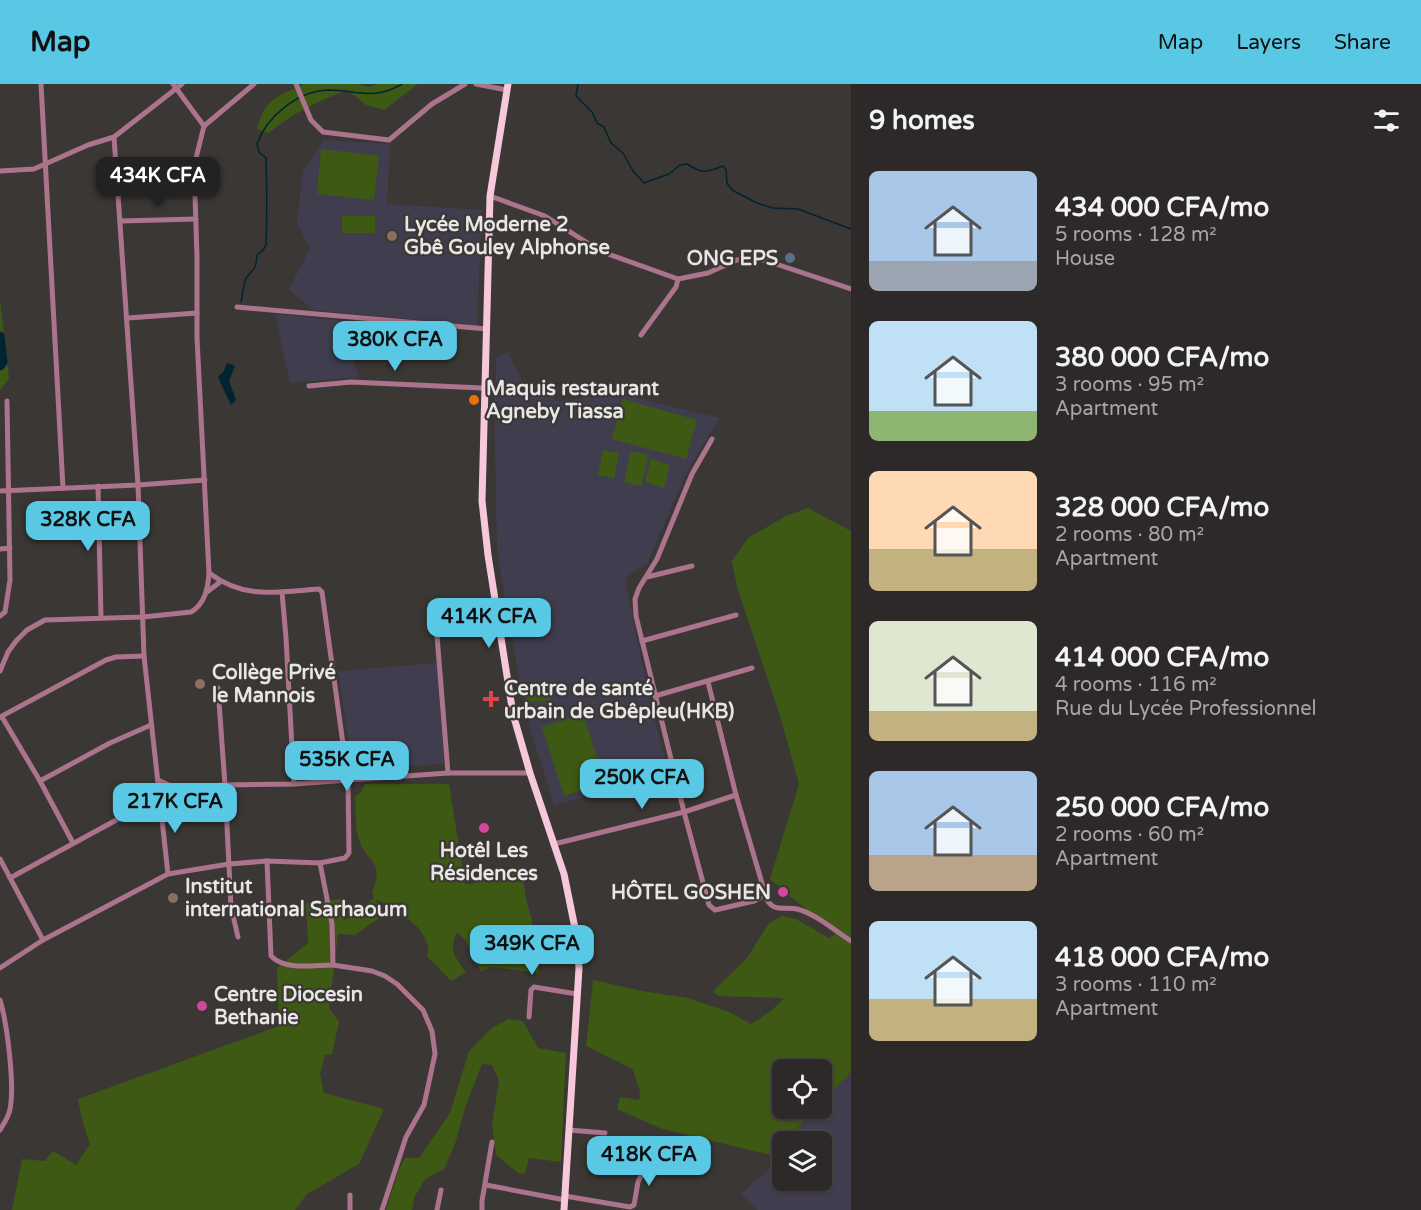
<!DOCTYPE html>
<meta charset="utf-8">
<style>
:root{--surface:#2c2928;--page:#343130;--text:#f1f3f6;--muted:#a6a6a8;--line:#484545;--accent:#59c8e5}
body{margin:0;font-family:"Varela Round",sans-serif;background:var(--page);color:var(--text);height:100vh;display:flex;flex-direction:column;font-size:22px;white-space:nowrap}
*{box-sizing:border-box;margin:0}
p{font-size:20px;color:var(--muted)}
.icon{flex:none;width:33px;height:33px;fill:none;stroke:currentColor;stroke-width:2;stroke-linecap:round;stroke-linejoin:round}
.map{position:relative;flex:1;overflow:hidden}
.side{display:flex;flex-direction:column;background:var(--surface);width:570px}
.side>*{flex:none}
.tools{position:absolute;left:772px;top:975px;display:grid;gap:12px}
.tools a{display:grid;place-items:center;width:60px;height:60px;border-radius:9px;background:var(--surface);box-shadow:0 2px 4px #0004,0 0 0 2px var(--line);font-size:30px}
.price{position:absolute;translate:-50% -51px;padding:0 14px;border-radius:12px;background:var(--accent);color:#111;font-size:20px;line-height:39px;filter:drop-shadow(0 2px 3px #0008)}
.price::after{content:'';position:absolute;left:50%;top:36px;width:18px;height:14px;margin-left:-9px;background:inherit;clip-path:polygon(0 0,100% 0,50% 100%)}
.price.current{background:#222;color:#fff}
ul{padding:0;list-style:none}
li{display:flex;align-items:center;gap:18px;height:150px;padding:0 18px}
li span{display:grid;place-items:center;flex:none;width:168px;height:120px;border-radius:9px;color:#555}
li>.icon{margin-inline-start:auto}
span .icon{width:72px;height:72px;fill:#fffc;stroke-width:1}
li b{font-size:26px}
h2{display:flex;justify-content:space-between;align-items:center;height:72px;padding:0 18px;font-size:26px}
header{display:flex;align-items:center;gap:36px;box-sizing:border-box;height:84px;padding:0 30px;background:var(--accent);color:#111}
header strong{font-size:28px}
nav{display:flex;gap:33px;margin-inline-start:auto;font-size:21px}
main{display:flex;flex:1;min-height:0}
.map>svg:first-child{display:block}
</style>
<header>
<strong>Map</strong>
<nav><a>Map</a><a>Layers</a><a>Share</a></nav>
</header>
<main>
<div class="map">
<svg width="851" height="1126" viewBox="0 0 851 1126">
<rect width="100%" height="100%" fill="#3a3735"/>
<g fill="#403d4e">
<path d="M 324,56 L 390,60 L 387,120 L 482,126 L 477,242 L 312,226 L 289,205 L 310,165 L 297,139 L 303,87 Z"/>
<path d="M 275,230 L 344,237 L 358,293 L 290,299 Z"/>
<path d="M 508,268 L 530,313 L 545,306 L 557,317 L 619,310 L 720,334 L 687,387 L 647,480 L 625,494 L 649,613 L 669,691 L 554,721 L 525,629 L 497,468 L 494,313 L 500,309 L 496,303 L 496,273 Z"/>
<path d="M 437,579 L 444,680 L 353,685 L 338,587 Z"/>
<path d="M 851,988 L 851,1126 L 757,1126 L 741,1110 L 772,1082 L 771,1071 L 783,1059 L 783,1096 L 822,1096 L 822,1058 L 784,1057 L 816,1025 L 822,1024 L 822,1018 Z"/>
</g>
<g fill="#3e5914">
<path d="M 305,0 L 358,0 L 370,3 L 377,0 L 418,0 L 384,26 L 366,21 L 347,6 C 319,17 292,29 269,49 L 257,45 C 264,15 279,11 305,0 Z"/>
<path d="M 321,65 L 379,72 L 374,116 L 317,110 Z"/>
<rect x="342" y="132" width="33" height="17"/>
<path d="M 0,216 L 9,294 L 0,307 L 0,282 L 3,278 L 0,252 Z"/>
<path d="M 623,315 L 697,336 L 686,375 L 612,355 Z"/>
<path d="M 603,366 L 619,369 L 614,395 L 598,391 Z"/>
<path d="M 631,367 L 649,371 L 641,402 L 624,398 Z"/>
<path d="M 651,375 L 670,381 L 664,404 L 645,398 Z"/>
<path d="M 808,424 L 851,447 L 851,988 L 822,1018 L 822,986 L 783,986 L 783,1024 L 816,1025 L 771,1071 L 662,1045 L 617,1025 L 620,1013 L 639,1016 L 640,1008 L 633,985 L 586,962 L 593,896 L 642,907 L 688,914 L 729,928 L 751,940 L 771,927 L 784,914 L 718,912 L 713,907 L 747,874 L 769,839 L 782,832 L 796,835 L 829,854 L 835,850 L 770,795 L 799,700 L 781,635 L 737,503 L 732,477 L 748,454 L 786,432 Z"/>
<path d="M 549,604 L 550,616 L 526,619 L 525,607 Z"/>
<path d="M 583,630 L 605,699 L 564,712 L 542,643 Z"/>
<path d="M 365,700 L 449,700 L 465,800 L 472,800 L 491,790 L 522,787 L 526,815 L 539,863 L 539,889 L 492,883 L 481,888 L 465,856 L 457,848 C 448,867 455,872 466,888 L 451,897 L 427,872 C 435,846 394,825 376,815 L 381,833 L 355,851 L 338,850 L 329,924 L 339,938 L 332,970 L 325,971 L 320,990 L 324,1009 L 384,1025 L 359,1080 L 307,1110 L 295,1126 L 12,1126 L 22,1075 L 45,1077 L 53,1067 L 76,1081 L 90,1060 L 82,1036 L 78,1015 L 279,942 L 277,884 L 308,859 L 306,819 L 343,815 L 344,837 L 374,814 L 372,808 C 386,774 364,779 358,752 C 355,740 356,725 355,713 L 361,708 Z"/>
<path d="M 508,935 L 523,937 L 538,964 L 566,969 L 561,1078 L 529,1074 L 525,1090 L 518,1089 L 496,1071 L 492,1041 L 499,996 L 492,981 L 482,980 L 466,1021 L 455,1060 L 444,1085 L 425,1095 L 414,1114 L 412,1126 L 386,1126 L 399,1085 L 405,1074 L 419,1074 L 450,1029 L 469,967 L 492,944 Z"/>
</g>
<path fill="#022330" d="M 227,279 L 235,282 L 229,297 L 236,316 L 231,321 L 218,293 L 224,287 Z"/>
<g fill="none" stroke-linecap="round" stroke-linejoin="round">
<g stroke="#022330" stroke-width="1.5">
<path d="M 578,0 L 576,12 L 592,28 L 597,39 L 604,43 L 611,59 L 623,69 L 633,87 L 644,99 L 669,90 L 680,81 L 687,80 C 703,90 705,89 723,82 L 726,86 L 727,99 L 732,106 L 757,119 L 773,124 L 798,125 L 851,145"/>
<path d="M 241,218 C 243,211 243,198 247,193 C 255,183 256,185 257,171 L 263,166 L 266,161 C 267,132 267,103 266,74 L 259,68 L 257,60 C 267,32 298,7 328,6 C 358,6 373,17 402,0"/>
</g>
<path stroke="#022330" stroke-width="9" d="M 0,252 L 3,278 L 0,282"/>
<g stroke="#ac748c" stroke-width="5">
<path d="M 41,0 L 63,404"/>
<path d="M 173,0 L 204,42"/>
<path d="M 296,0 L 311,36 L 323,48 L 389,56 L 432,20 L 465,0"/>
<path d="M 476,0 L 507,6"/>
<path d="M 114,53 L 138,401 L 144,572 L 168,790"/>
<path d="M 0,87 L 34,85 L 88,61 L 114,53 L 182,0"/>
<path d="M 490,112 L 545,132 L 597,165 L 608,170 L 678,195 L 708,189 L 737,176 L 751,173 L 767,177 L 851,205"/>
<path d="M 121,137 L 196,135"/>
<path d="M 237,223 L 487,245"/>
<path d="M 128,234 L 197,229"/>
<path d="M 641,251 L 676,203 L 678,195"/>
<path d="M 309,302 L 351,298 L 482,304 L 486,302"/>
<path d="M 712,355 L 692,390 L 657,475 L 639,504 L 635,515 L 636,532 L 684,728 L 709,821 L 715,826 L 754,817 L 760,814 L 764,804"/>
<path d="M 98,402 L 101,533"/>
<path d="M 0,407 L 138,401 L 205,396"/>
<path d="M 0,465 L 10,464"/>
<path d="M 647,493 L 692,482"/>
<path d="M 207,508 L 220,498"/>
<path d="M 282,508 L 286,554 L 294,700"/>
<path d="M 0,532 L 5,528 L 10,496 L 7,317"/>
<path d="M 642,557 L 736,531"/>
<path d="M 0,587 L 8,568 L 16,557 L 27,546 L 45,536 L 143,533 L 191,528 C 205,520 208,504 209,489 L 197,254 L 197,173 L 194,82 L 204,42 L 254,0"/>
<path d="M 708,598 L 736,711 L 767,816 C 775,829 785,822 797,825 C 814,829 837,848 851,857"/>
<path d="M 218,604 L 225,701 L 231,823 L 238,853"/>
<path d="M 655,612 L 752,584"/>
<path d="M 0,633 L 106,576 L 116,573 L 144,572"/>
<path d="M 2,633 L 40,697"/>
<path d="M 448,689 L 436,539 L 440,534 L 497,533"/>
<path d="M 158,696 L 175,704"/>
<path d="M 73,759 L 40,697 L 110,659 L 151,641"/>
<path d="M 554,760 L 684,728 L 736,711"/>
<path d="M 0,775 L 43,856"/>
<path d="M 267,777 L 271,872 C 286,887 313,881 333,881"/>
<path d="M 320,779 L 332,840 L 333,881 L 372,887 L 385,892 L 397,900 L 423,926 L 432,947 L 435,970 L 424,1021 L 406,1053 L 382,1126"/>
<path d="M 10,794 L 175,704 L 225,701 L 294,700 L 448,689 L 530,689"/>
<path d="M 0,884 L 43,856 L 168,790 L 229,780 L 267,777 L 320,779 L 345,774 L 349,769 L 348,696 L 322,508 L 319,505 C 277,508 245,516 209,489"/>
<path d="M 0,916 C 7,939 16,1007 9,1029 C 7,1035 3,1041 0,1046"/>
<path d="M 529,933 L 531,906 L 534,903 L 577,910"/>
<path d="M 569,1046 L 605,1049"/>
<path d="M 486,1101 L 565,1116"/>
<path d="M 565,1112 L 630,1123 L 634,1121 L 638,1098 L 654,1065"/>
<path d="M 350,1126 L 350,1111"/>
<path d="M 437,1126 L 441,1106"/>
<path d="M 482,1126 L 482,1117 L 492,1058"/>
</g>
<path stroke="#f7c8da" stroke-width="7" d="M 508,0 L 490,112 L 482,417 L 488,471 L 513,630 L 530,689 L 564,790 L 577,854 L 579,884 L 564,1126"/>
</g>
<g fill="#8d6e63" stroke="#3a3735" stroke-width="2">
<circle cx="392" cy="152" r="6"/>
<circle cx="200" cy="600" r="6"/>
<circle cx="173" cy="814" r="6"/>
</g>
<circle fill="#5c6f8a" stroke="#3a3735" stroke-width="2" cx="790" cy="174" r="6"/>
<circle fill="#e8710a" stroke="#3a3735" stroke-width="2" cx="474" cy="316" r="6"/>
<path fill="#e0444e" stroke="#3a3735" stroke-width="2" d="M488 606h6v6h6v6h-6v6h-6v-6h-6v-6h6z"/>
<g fill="#d1479c" stroke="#3a3735" stroke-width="2">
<circle cx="484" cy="744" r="6"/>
<circle cx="783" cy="808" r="6"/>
<circle cx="202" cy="922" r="6"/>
</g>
<g text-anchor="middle" stroke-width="4.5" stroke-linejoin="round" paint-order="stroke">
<g font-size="20" font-weight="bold" fill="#e8e6e5" stroke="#3a3735" text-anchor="start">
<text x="404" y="147">Lycée Moderne 2<tspan x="404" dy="23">Gbê Gouley Alphonse</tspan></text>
<text x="778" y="181" text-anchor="end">ONG EPS</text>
<text x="486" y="311">Maquis restaurant<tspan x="486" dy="23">Agneby Tiassa</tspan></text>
<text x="212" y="595">Collège Privé<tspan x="212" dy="23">le Mannois</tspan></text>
<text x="504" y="611">Centre de santé<tspan x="504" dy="23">urbain de Gbêpleu(HKB)</tspan></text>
<text x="484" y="773" text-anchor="middle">Hotêl Les<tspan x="484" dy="23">Résidences</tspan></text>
<text x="185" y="809">Institut<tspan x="185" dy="23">international Sarhaoum</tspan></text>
<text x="771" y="815" text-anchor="end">HÔTEL GOSHEN</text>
<text x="214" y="917">Centre Diocesin<tspan x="214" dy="23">Bethanie</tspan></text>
</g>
</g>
</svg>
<div class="tools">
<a><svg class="icon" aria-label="locate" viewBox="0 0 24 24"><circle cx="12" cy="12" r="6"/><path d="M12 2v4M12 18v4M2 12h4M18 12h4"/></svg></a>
<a><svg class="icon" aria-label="layers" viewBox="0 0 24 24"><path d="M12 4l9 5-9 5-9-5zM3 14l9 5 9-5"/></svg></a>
</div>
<b class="price current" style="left:158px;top:124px">434K CFA</b>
<b class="price" style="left:395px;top:288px">380K CFA</b>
<b class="price" style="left:88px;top:468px">328K CFA</b>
<b class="price" style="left:489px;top:565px">414K CFA</b>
<b class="price" style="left:347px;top:708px">535K CFA</b>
<b class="price" style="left:642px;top:726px">250K CFA</b>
<b class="price" style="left:175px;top:750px">217K CFA</b>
<b class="price" style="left:532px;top:892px">349K CFA</b>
<b class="price" style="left:649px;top:1103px">418K CFA</b>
</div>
<section class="side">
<h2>9 homes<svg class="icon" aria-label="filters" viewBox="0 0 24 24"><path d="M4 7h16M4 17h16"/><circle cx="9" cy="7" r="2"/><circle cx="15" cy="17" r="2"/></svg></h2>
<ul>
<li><span style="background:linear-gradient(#a9c7e8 75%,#9aa5b1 0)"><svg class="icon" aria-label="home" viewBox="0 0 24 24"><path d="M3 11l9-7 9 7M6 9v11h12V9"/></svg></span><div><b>434 000 CFA/mo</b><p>5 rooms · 128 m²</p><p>House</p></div></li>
<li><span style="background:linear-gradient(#bfe0f5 75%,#8fb573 0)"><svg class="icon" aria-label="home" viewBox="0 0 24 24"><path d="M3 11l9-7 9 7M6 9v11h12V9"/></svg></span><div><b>380 000 CFA/mo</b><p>3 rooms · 95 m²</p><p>Apartment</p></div></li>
<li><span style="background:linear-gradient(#ffd9b3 65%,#c2b280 0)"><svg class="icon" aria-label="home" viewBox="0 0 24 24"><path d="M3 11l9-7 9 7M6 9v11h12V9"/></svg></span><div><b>328 000 CFA/mo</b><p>2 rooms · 80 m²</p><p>Apartment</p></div></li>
<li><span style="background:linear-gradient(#dfe7d0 75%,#c2b280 0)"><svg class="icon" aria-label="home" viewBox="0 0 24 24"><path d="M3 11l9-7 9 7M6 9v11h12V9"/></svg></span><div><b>414 000 CFA/mo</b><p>4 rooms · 116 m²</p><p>Rue du Lycée Professionnel</p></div></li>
<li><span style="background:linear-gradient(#a9c7e8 70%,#b9a48a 0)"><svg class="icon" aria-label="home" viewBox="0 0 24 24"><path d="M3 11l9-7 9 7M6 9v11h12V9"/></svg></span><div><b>250 000 CFA/mo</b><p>2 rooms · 60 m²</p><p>Apartment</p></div></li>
<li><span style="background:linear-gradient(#bfe0f5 65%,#c2b280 0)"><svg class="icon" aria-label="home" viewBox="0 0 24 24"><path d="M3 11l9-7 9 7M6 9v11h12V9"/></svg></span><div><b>418 000 CFA/mo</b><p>3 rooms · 110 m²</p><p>Apartment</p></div></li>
</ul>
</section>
</main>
